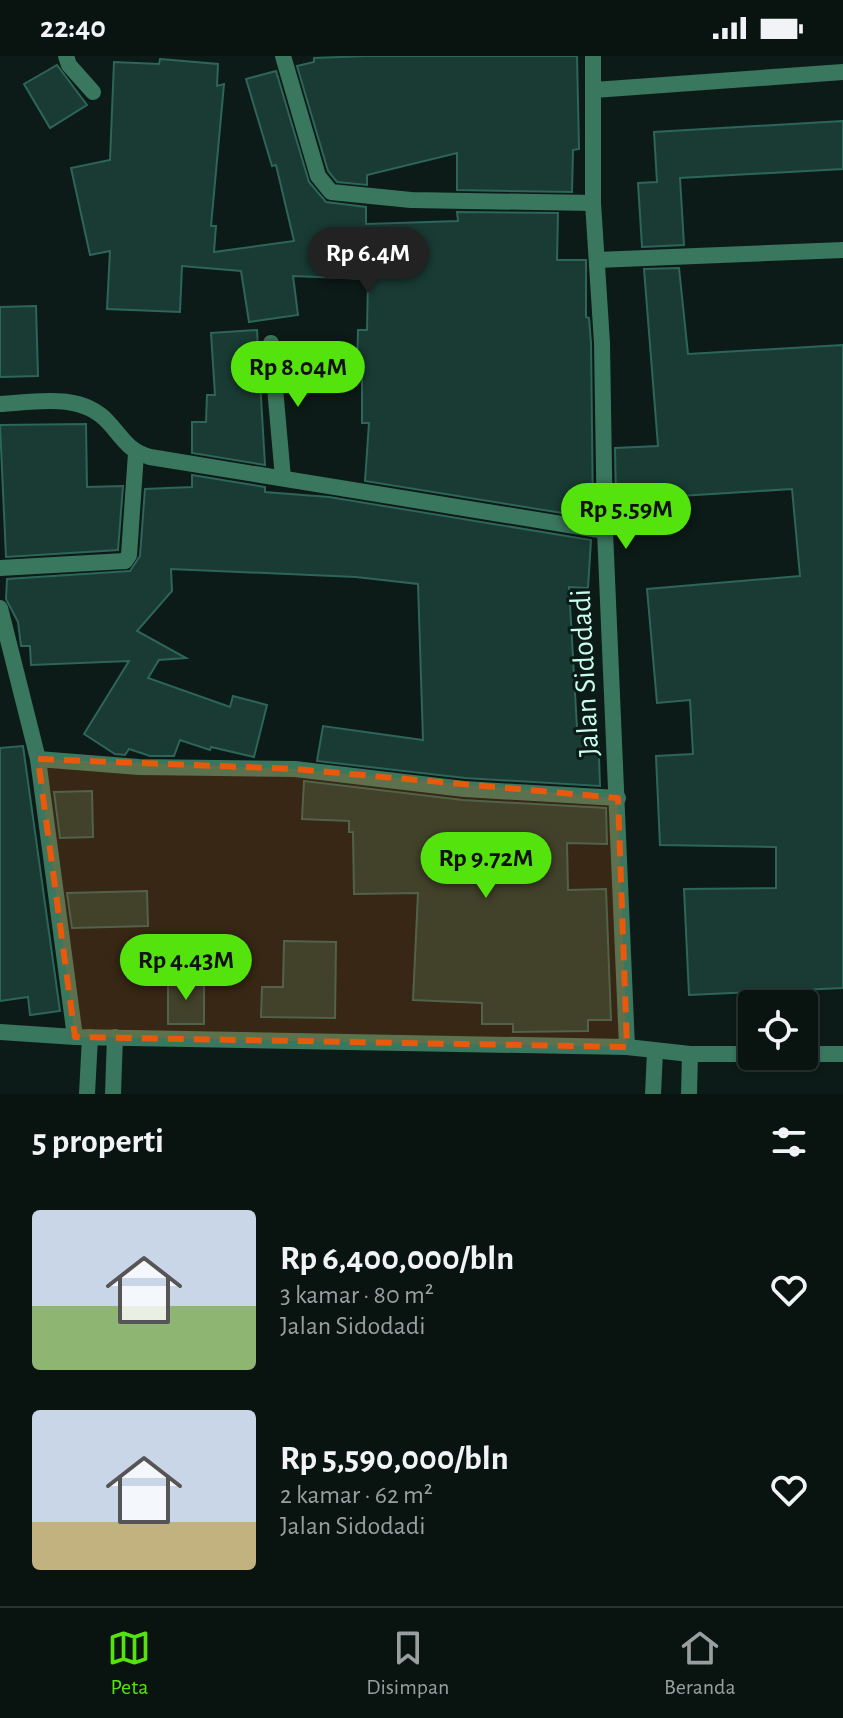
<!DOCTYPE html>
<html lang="id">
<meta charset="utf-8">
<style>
:root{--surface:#091411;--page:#121d1a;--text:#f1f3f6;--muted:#999e9f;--line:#293331;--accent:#54e30d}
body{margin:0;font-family:"Alegreya Sans",sans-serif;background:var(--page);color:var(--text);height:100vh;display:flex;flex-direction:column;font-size:30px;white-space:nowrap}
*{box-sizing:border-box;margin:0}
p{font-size:26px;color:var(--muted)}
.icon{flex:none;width:44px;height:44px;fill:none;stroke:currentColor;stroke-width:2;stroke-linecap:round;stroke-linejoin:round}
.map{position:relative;height:1038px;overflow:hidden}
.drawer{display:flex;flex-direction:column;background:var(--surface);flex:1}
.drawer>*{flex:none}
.fabs{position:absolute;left:738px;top:934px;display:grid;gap:16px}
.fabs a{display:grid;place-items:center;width:80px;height:80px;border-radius:8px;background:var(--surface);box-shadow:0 2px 6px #0004,0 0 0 2px var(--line);font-size:40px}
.price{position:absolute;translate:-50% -68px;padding:0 18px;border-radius:28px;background:var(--accent);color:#111;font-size:26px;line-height:52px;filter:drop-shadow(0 2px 4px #0008)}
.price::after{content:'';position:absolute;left:50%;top:48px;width:24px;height:18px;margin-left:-12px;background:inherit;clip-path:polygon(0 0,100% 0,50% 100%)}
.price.selected{background:#222;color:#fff}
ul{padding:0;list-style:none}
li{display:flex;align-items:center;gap:24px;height:200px;padding:0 32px}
li span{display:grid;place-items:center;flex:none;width:224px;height:160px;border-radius:8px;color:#555}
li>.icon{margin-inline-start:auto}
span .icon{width:96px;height:96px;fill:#fffc;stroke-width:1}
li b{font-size:34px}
h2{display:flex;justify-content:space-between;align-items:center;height:96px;padding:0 32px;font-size:34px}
.status{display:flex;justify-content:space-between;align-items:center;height:56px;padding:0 40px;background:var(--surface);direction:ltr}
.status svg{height:22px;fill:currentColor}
.tabs{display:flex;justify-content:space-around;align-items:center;height:112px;border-top:2px solid var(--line);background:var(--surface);font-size:22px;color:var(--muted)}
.tabs a{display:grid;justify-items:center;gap:4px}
.tabs .selected{color:var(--accent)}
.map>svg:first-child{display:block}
</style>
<div class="status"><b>22:40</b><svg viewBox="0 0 49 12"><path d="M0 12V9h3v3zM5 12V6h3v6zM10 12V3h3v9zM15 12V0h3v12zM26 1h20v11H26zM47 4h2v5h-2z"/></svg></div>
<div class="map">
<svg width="843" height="1038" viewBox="0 0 843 1038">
<rect width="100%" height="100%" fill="#0c1b17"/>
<g fill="#193b33" stroke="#2d6558" stroke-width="2">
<path d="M 367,0 L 577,0 L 579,93 L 573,94 L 572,136 L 457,134 L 457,97 L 367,119 L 367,129 L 337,126 L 328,115 L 297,10 L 314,6 L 314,2 Z"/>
<path d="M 160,3 L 218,8 L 217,30 L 224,28 L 211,170 L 216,170 L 214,196 L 294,185 L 276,109 L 272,110 L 246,23 L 276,15 L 309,126 L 326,146 L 366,151 L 366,168 L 458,165 L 457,156 L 558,157 L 557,204 L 586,204 L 586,261 L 589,262 L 591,287 L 593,462 L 365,425 L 369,367 L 362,367 L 362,309 L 357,309 L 358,274 L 367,274 L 368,223 L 293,220 L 298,259 L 249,266 L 241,215 L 182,210 L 180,256 L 107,253 L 110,195 L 90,199 L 71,112 L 110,104 L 114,6 L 159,8 Z"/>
<path d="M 57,9 L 87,49 L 50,72 L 24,28 Z"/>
<path d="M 843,65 L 843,113 L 680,122 L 684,189 L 642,191 L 638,127 L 657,126 L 654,76 Z"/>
<path d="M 679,212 L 688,298 L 843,289 L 843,932 L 689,939 L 684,833 L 776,832 L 776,791 L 660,789 L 656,700 L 693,698 L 690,644 L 657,647 L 647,533 L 800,520 L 792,433 L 616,444 L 615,392 L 658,390 L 644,213 Z"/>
<path d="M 36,250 L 38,320 L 0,321 L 0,251 Z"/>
<path d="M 257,274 L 265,409 L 192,397 L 192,366 L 206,366 L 207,339 L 215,339 L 211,277 Z"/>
<path d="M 86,368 L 87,431 L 123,430 L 118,494 L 6,501 L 0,369 Z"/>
<path d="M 192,419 L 265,431 L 265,436 L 329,441 L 591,484 L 588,532 L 569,531 L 577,672 L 598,672 L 600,730 L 465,722 L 317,705 L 323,670 L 423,684 L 418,528 L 356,521 L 171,513 L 172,535 L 137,575 L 186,602 L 159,604 L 148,622 L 230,651 L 233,640 L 267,649 L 254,701 L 211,691 L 210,694 L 180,684 L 174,700 L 150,700 L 129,693 L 125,699 L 115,698 L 84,678 L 129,605 L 31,609 L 30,590 L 21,590 L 18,566 L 6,543 L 7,523 L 130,515 L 140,500 L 145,433 L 192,431 Z"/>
<path d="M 23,690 L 60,955 L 30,959 L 28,941 L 0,945 L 0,692 Z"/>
<path d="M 304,725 L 463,744 L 606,752 L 607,788 L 567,787 L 568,834 L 606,833 L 611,964 L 588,964 L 588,975 L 513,976 L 513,968 L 482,968 L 482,947 L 413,944 L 418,837 L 354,838 L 353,776 L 349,776 L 349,765 L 302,763 Z"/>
<path d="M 92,735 L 93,781 L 60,782 L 54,736 Z"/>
<path d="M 147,835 L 148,870 L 72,872 L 67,837 Z"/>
<path d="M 284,885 L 336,886 L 335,962 L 261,961 L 262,931 L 283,931 Z"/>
<rect x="168" y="923" width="36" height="45"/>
</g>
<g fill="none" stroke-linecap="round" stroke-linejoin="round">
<g stroke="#3a775f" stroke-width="16">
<path d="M 66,0 L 69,9 L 93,36"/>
<path d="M 283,0 L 318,120 L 331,136 L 411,144 L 593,147"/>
</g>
<g stroke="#3a775f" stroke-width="16">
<path d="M 593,0 L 593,147 L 602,287 L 605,475 L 627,991"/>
<path d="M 594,34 L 843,16"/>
<path d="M 597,204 L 843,194"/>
<path d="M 271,287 L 283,422"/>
<path d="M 0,348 C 35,346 81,336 108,366 C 123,382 127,394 150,401 L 605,475"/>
<path d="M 0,512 L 125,505 L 129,499 L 136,397"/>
<path d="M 0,552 L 38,703 L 75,981"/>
<path d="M 38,703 L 139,711 L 295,713 L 464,733 L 618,742"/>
<path d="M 0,976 L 75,981 L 627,991 L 690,998 L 752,998"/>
<path d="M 804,998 L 843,998"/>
<path d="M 87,1038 L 90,981"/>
<path d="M 113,1038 L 115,981"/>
<path d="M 653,1038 L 655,995"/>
<path d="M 689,1038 L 690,998"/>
</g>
</g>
<path fill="#e8590c" fill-opacity="0.2" stroke="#e8590c" stroke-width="6" stroke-dasharray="16 10" stroke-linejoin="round" d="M 38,703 L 295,713 L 618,742 L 627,991 L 75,981 Z"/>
<g text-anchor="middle" stroke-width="6" stroke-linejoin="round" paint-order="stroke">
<g font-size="30" fill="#c9fcec" stroke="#0c1b17">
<text transform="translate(584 617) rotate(-93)" y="10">Jalan Sidodadi</text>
</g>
</g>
</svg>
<div class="fabs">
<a><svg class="icon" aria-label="locate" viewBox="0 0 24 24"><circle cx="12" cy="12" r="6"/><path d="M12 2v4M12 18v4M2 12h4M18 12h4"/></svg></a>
</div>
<b class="price selected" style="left:368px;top:239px">Rp 6.4M</b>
<b class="price" style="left:298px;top:353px">Rp 8.04M</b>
<b class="price" style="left:626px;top:495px">Rp 5.59M</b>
<b class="price" style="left:486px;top:844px">Rp 9.72M</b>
<b class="price" style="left:186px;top:946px">Rp 4.43M</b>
</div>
<section class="drawer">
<h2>5 properti<svg class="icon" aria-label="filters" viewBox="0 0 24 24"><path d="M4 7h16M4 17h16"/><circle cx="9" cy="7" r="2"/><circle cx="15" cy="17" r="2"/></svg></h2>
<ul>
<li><span style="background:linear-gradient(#c9d6e8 60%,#8fb573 0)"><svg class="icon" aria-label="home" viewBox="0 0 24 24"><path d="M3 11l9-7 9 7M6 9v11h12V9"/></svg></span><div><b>Rp 6,400,000/bln</b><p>3 kamar · 80 m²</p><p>Jalan Sidodadi</p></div><svg class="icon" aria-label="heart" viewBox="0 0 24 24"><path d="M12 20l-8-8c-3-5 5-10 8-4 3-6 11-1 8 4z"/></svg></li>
<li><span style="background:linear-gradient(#c9d6e8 70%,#c2b280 0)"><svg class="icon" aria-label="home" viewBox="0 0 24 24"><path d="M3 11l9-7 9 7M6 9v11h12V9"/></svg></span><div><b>Rp 5,590,000/bln</b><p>2 kamar · 62 m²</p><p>Jalan Sidodadi</p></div><svg class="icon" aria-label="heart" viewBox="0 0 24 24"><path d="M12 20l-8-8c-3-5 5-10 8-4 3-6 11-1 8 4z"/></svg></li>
</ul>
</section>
<nav class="tabs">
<a class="selected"><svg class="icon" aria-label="map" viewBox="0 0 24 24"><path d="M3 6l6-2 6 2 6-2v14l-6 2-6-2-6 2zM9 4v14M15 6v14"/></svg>Peta</a>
<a><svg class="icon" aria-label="saved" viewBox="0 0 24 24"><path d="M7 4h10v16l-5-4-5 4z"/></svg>Disimpan</a>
<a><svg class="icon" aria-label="home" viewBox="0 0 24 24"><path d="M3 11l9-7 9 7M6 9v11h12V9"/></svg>Beranda</a>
</nav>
